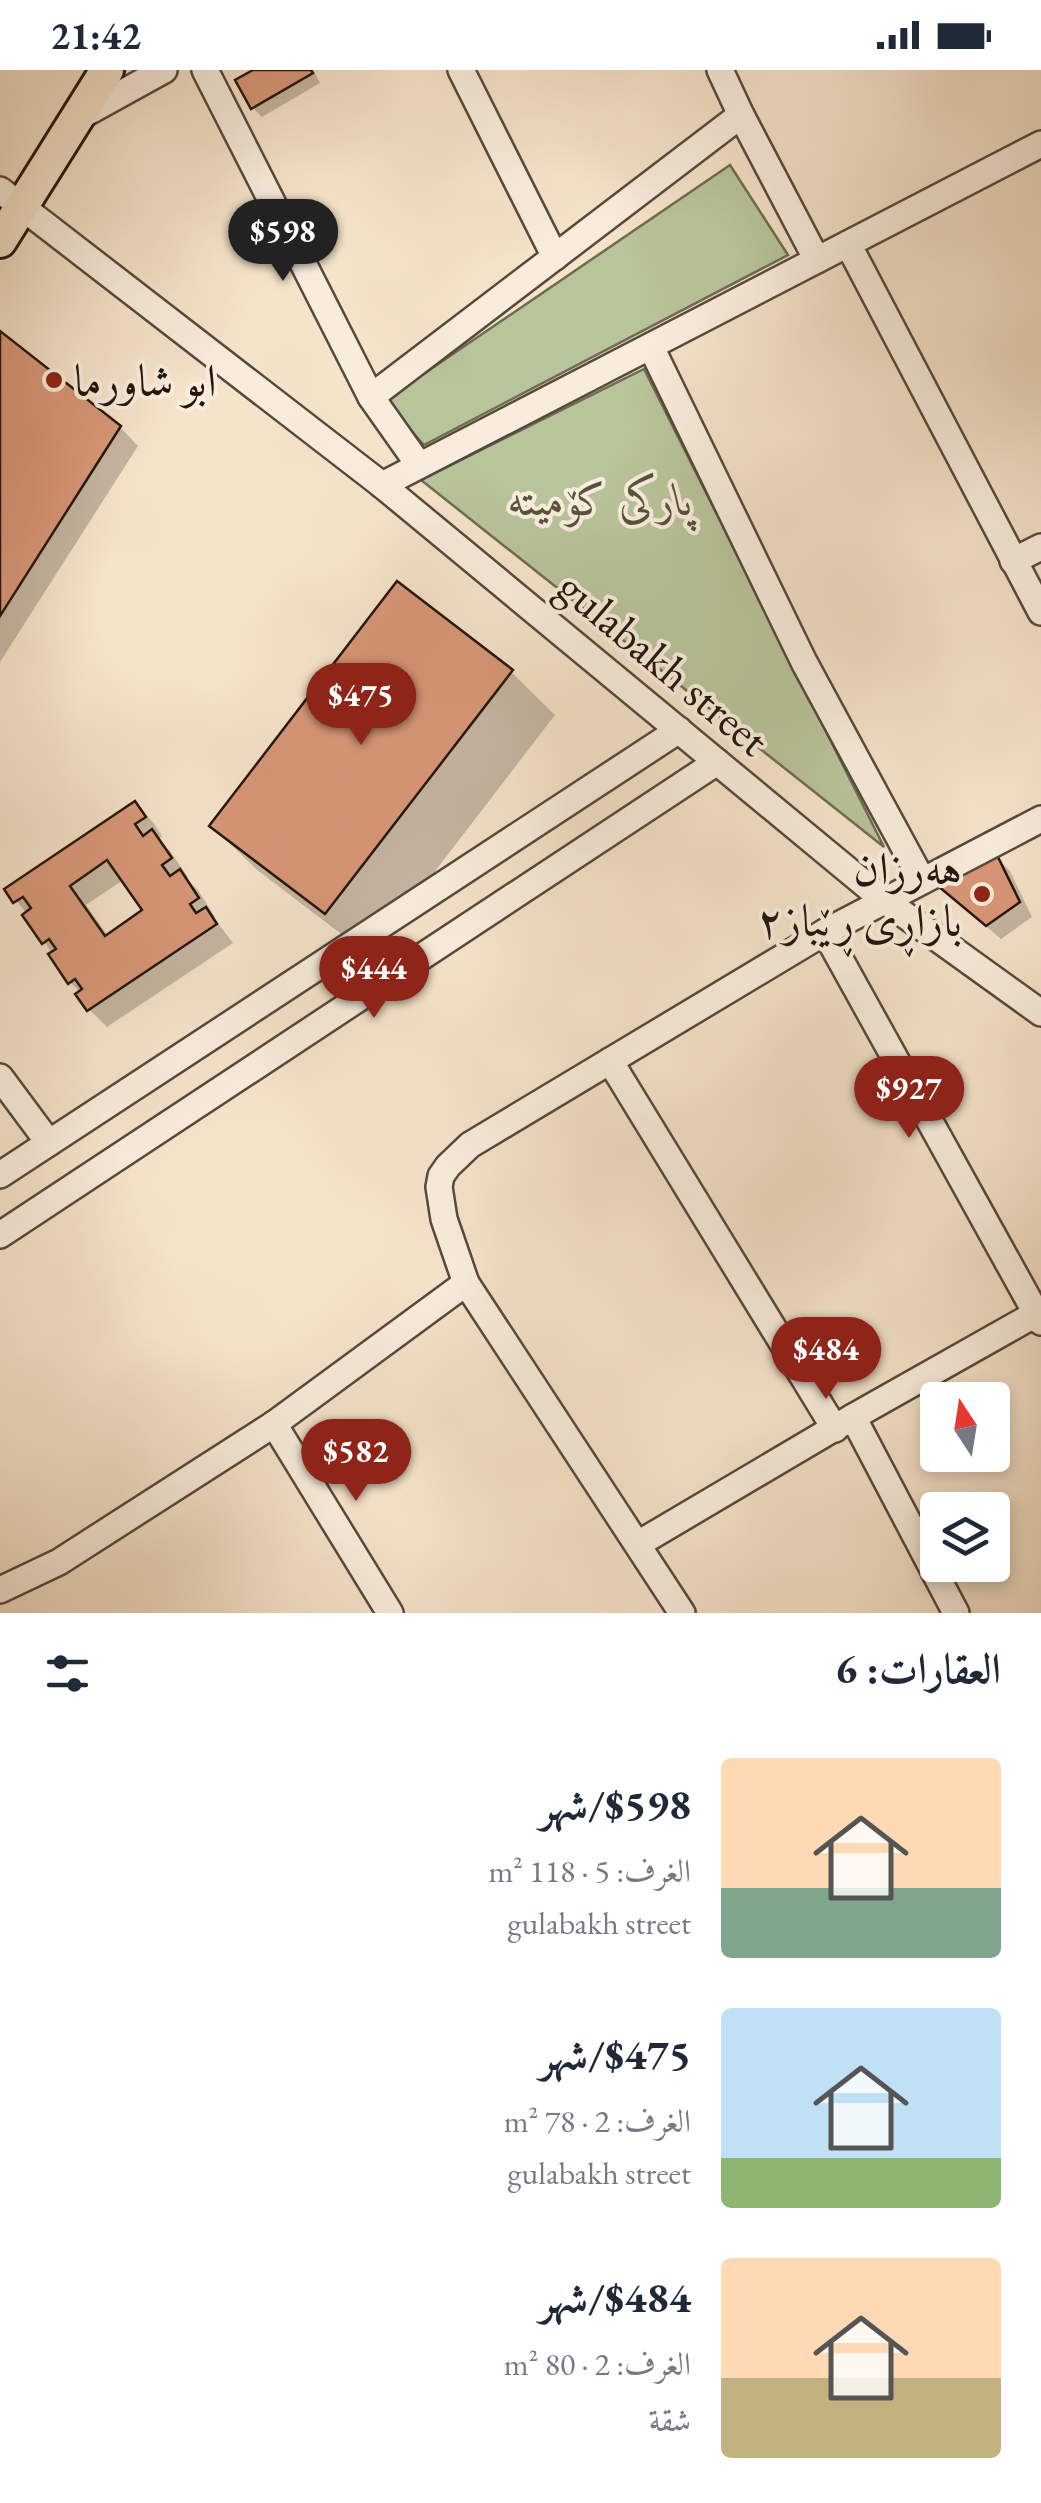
<!DOCTYPE html>
<html lang="ar">
<meta charset="utf-8">
<style>
:root{--surface:#fff;--page:#f6f6f7;--text:#1f2937;--muted:#747a83;--accent:#8f2418}
body{margin:0;font-family:"EB Garamond",Amiri,serif;background:var(--page);color:var(--text);direction:rtl;height:100vh;display:flex;flex-direction:column;font-size:38px;white-space:nowrap}
*{box-sizing:border-box;margin:0}
p{font-size:32px;color:var(--muted)}
.icon{flex:none;width:55px;height:55px;fill:none;stroke:currentColor;stroke-width:2;stroke-linecap:round;stroke-linejoin:round}
.map{position:relative;height:1543px;overflow:hidden;direction:ltr}
.drawer{display:flex;flex-direction:column;background:var(--surface);flex:1}
.drawer>*{flex:none}
.needle{width:65px;rotate:348deg}
.tools{position:absolute;left:920px;top:1312px;display:grid;gap:20px}
.tools a{display:grid;place-items:center;width:90px;height:90px;border-radius:10px;background:var(--surface);box-shadow:0 5px 15px #0003;font-size:50px}
.price{position:absolute;translate:-50% -85px;padding:0 22px;border-radius:35px;background:var(--accent);color:#fff;font-size:32px;line-height:65px;filter:drop-shadow(0 2px 5px #0008)}
.price::after{content:'';position:absolute;left:50%;top:60px;width:30px;height:22px;margin-left:-15px;background:inherit;clip-path:polygon(0 0,100% 0,50% 100%)}
.price.on{background:#222;color:#fff}
ul{padding:0;list-style:none}
li{display:flex;align-items:center;gap:30px;height:250px;padding:0 40px}
li span{display:grid;place-items:center;flex:none;width:280px;height:200px;border-radius:10px;color:#555}
li>.icon{margin-inline-start:auto}
span .icon{width:120px;height:120px;fill:#fffc;stroke-width:1}
li b{font-size:42px}
h2{display:flex;justify-content:space-between;align-items:center;height:120px;padding:0 40px;font-size:42px}
.status{display:flex;justify-content:space-between;align-items:center;height:70px;padding:0 50px;background:var(--surface);direction:ltr}
.status svg{height:28px;fill:currentColor}
.map>svg:first-child{display:block}
</style>
<div class="status"><b>21:42</b><svg viewBox="0 0 49 12"><path d="M0 12V9h3v3zM5 12V6h3v6zM10 12V3h3v9zM15 12V0h3v12zM26 1h20v11H26zM47 4h2v5h-2z"/></svg></div>
<div class="map">
<svg width="1041" height="1543" viewBox="0 0 1041 1543">
<rect width="100%" height="100%" fill="#f5e3ca"/>
<filter id="stains"><feTurbulence type="fractalNoise" baseFrequency=".002" numOctaves="4"/><feColorMatrix values="0 0 0 0 .2 0 0 0 0 .09 0 0 0 0 .02 0 0 0 .5 -.17"/></filter>
<radialGradient id="worn" r=".72"><stop offset=".6" stop-color="#630" stop-opacity="0"/><stop offset="1" stop-color="#630" stop-opacity=".3"/></radialGradient>
<g fill="#b8c49a" stroke="#6e6c52" stroke-width="2.5">
<path d="M 730,95 L 788,185 L 424,375 L 384,331 Z"/>
<path d="M 644,299 L 884,777 L 421,410 Z"/>
</g>
<g fill="#0003" fill-rule="evenodd">
<path d="M 258,0 L 313,0 L 320,13 L 262,47 L 253,38 L 239,11 Z"/>
<path d="M 0,264 L 120,357 L 138,376 L 0,592 Z"/>
<path d="M 511,602 L 555,645 L 370,886 L 256,799 L 212,756 Z"/>
<path d="M 134,734 L 153,752 L 162,766 L 158,769 L 170,781 L 188,807 L 186,809 L 198,820 L 215,847 L 214,848 L 233,873 L 107,957 L 89,939 L 81,923 L 70,912 L 27,844 L 7,819 ZM 123,810 L 145,841 L 108,866 L 86,835 Z"/>
<path d="M 997,788 L 1010,801 L 1032,847 L 1001,869 L 955,830 Z"/>
</g>
<g fill="#d89778" stroke="#24150b" stroke-width="2.5" fill-rule="evenodd">
<path d="M 253,0 L 311,0 L 313,3 L 251,39 L 235,10 Z"/>
<path d="M 0,261 L 121,356 L 0,546 Z"/>
<path d="M 397,511 L 513,600 L 325,844 L 209,756 Z"/>
<path d="M 135,731 L 146,747 L 135,754 L 143,766 L 152,759 L 172,788 L 162,795 L 170,806 L 180,799 L 199,828 L 190,834 L 196,843 L 206,837 L 217,854 L 87,941 L 75,924 L 82,919 L 75,909 L 68,914 L 48,884 L 56,879 L 49,869 L 42,874 L 22,845 L 31,838 L 23,827 L 13,833 L 4,819 ZM 107,790 L 142,840 L 105,866 L 70,816 Z"/>
<path d="M 997,785 L 1020,832 L 986,856 L 938,816 Z"/>
</g>
<g fill="none" stroke-linecap="round" stroke-linejoin="round">
<g stroke="#58483b" stroke-width="30">
<g id="minor">
<path d="M 205,0 L 371,327 L 419,395"/>
<path d="M 461,0 L 555,187"/>
<path d="M 720,0 L 741,45 L 817,190"/>
<path d="M 77,48 L 164,0"/>
<path d="M 0,120 L 382,415 L 884,830 L 1041,943"/>
<path d="M 848,174 L 1041,542"/>
<path d="M 651,277 L 804,592 L 922,810"/>
<path d="M 371,327 L 741,45"/>
<path d="M 382,415 L 1041,74"/>
<path d="M 1013,491 L 1041,477"/>
<path d="M 825,862 L 1041,1252"/>
<path d="M 610,991 L 835,1359"/>
<path d="M 0,1007 L 49,1073"/>
<path d="M 0,1105 L 679,660"/>
<path d="M 0,1165 L 717,692"/>
<path d="M 853,1347 L 956,1543"/>
<path d="M 274,1354 L 390,1543"/>
<path d="M 638,1474 L 853,1347 L 1041,1241"/>
<path d="M 0,1520 L 59,1492 L 274,1354 L 466,1213"/>
<path d="M 682,1543 L 466,1213 L 444,1149 L 439,1117 L 441,1106 L 448,1096 L 470,1075 L 825,862 L 1041,749"/>
</g>
</g>
<g stroke="#24150b" stroke-width="38">
<path id="major" d="M 0,171 L 107,0"/>
</g>
<use href="#minor" stroke="#f8eddd" stroke-width="25"/>
<use href="#major" stroke="#f5e3ca" stroke-width="32"/>
</g>
<g fill="#8f2418" stroke="#f8eddd" stroke-width="4">
<circle cx="54" cy="310" r="10"/>
<circle cx="982" cy="824" r="10"/>
</g>
<g text-anchor="middle" stroke-width="8" stroke-linejoin="round" paint-order="stroke">
<g font-size="45" fill="#24150b" stroke="#f8eddd" text-anchor="start">
<text x="74" y="326">ابو شاورما</text>
<text x="962" y="814" text-anchor="end">هەرزان<tspan x="962" dy="52">بازاڕی ڕێباز٢</tspan></text>
</g>
<g font-size="45" font-style="italic" fill="#58523d" stroke="#f8eddd">
<text x="601" y="445">پارکی کۆمیتە</text>
</g>
<g font-size="45" fill="#24150b" stroke="#f8eddd">
<text transform="translate(664 593) rotate(40)" y="16">gulabakh street</text>
</g>
</g>
<rect width="100%" height="100%" filter="url(#stains)"/>
<rect width="100%" height="100%" fill="url(#worn)"/>
</svg>
<div class="tools">
<a><svg class="needle" viewBox="-14 -14 28 28"><path d="M0-13l5 13h-10z" fill="#e53935"/><path d="M0 13l5-13h-10z" fill="#747a83"/></svg></a>
<a><svg class="icon" aria-label="layers" viewBox="0 0 24 24"><path d="M12 4l9 5-9 5-9-5zM3 14l9 5 9-5"/></svg></a>
</div>
<b class="price on" style="left:283px;top:214px">$598</b>
<b class="price" style="left:361px;top:678px">$475</b>
<b class="price" style="left:374px;top:951px">$444</b>
<b class="price" style="left:909px;top:1071px">$927</b>
<b class="price" style="left:826px;top:1332px">$484</b>
<b class="price" style="left:356px;top:1434px">$582</b>
</div>
<section class="drawer">
<h2>العقارات: 6<svg class="icon" aria-label="filters" viewBox="0 0 24 24"><path d="M4 7h16M4 17h16"/><circle cx="9" cy="7" r="2"/><circle cx="15" cy="17" r="2"/></svg></h2>
<ul>
<li><span style="background:linear-gradient(#ffd9b3 65%,#7fa58c 0)"><svg class="icon" aria-label="home" viewBox="0 0 24 24"><path d="M3 11l9-7 9 7M6 9v11h12V9"/></svg></span><div><b>$598/شهر</b><p>الغرف: 5 · 118 m²</p><p>gulabakh street</p></div></li>
<li><span style="background:linear-gradient(#bfe0f5 75%,#8fb573 0)"><svg class="icon" aria-label="home" viewBox="0 0 24 24"><path d="M3 11l9-7 9 7M6 9v11h12V9"/></svg></span><div><b>$475/شهر</b><p>الغرف: 2 · 78 m²</p><p>gulabakh street</p></div></li>
<li><span style="background:linear-gradient(#ffd9b3 60%,#c2b280 0)"><svg class="icon" aria-label="home" viewBox="0 0 24 24"><path d="M3 11l9-7 9 7M6 9v11h12V9"/></svg></span><div><b>$484/شهر</b><p>الغرف: 2 · 80 m²</p><p>شقة</p></div></li>
</ul>
</section>
